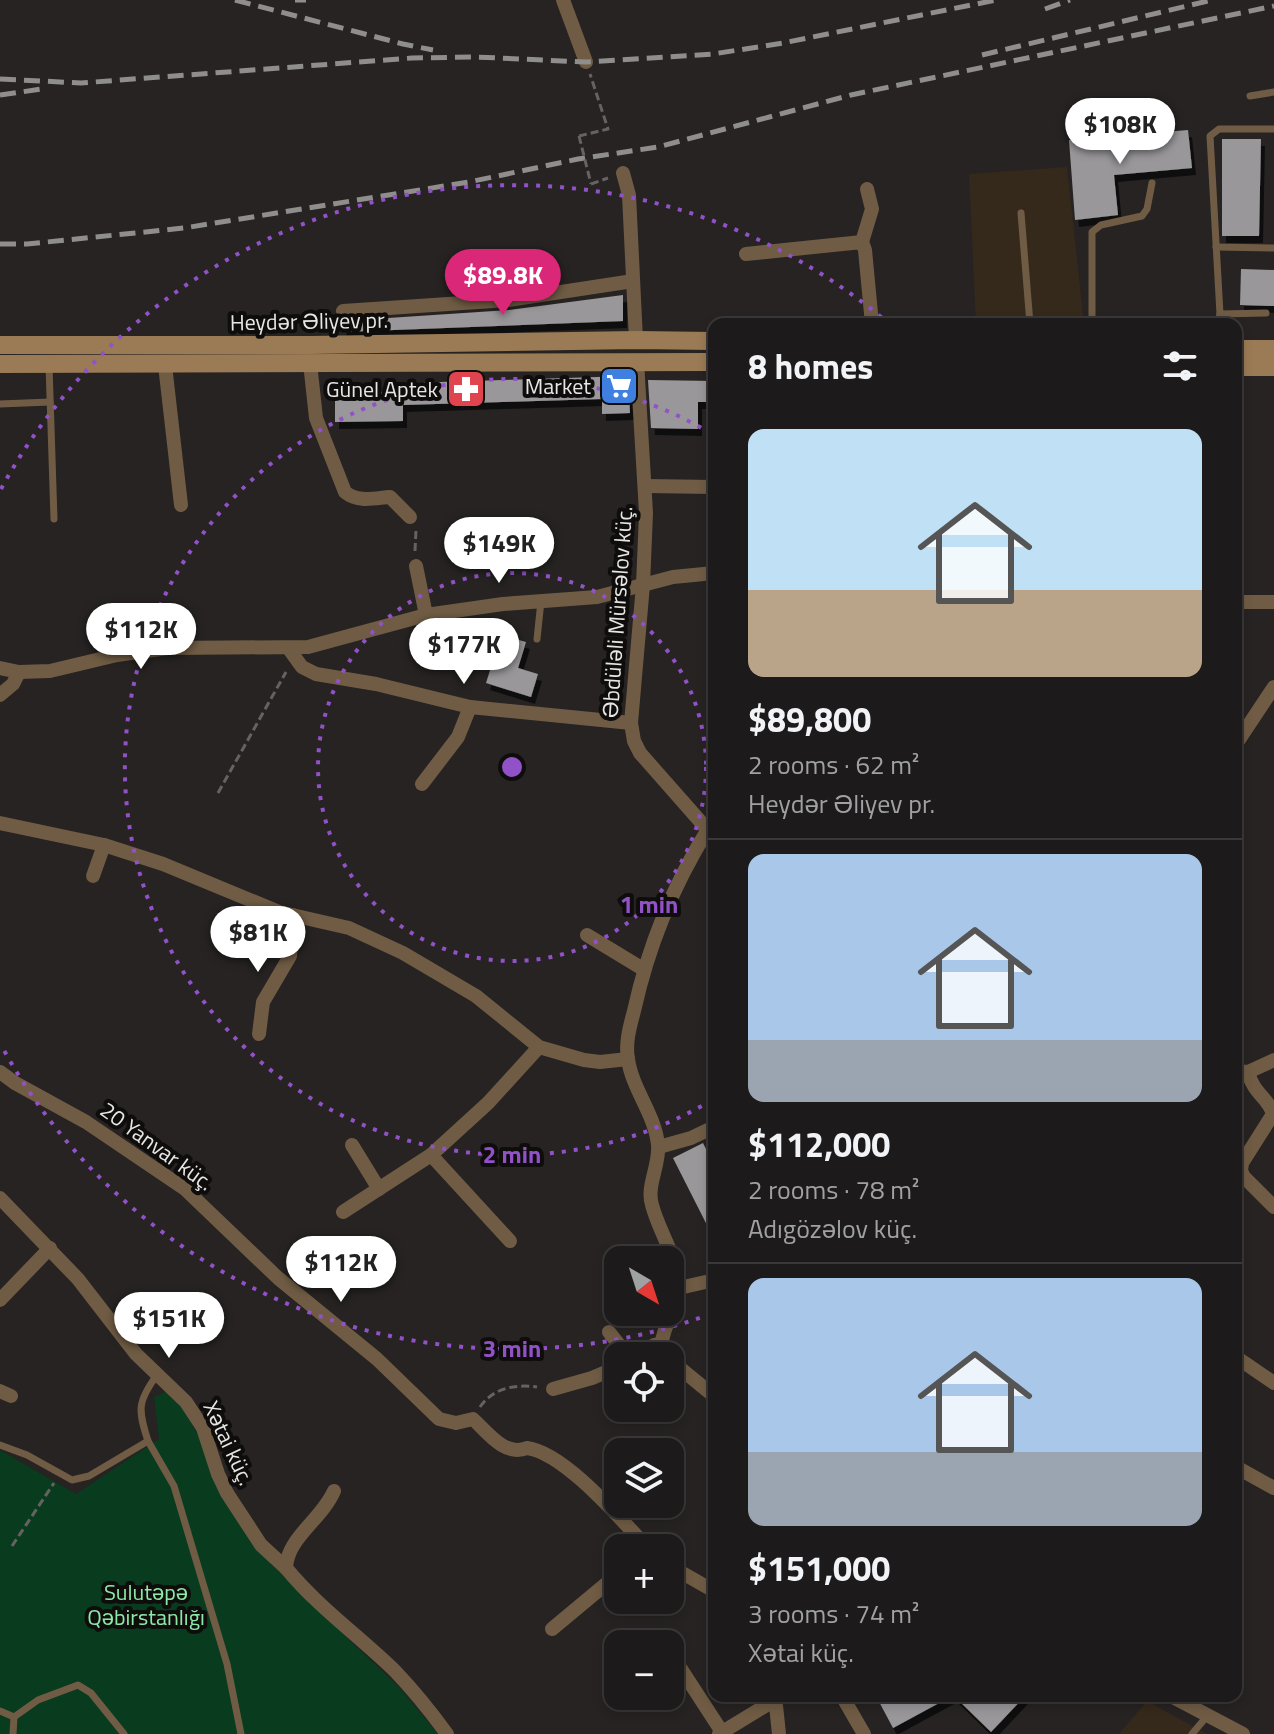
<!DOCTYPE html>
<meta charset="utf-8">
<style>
:root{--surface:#1c1a1a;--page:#252323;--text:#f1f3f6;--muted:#a0a1a2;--line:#3a3839;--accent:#db2777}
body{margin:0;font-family:"Titillium Web",sans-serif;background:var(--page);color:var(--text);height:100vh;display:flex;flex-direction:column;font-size:30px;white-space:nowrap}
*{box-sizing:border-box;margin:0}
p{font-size:26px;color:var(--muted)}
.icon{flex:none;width:44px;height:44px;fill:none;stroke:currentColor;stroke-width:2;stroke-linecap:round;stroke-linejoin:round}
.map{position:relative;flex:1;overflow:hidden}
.details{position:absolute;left:708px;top:318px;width:534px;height:1384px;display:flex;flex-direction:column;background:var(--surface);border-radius:16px;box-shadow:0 4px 12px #0003,0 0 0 2px var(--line)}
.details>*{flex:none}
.needle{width:52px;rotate:141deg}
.fabs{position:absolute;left:604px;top:1246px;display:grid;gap:16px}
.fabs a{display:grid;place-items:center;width:80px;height:80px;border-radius:16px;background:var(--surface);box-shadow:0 4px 12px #0003,0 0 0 2px var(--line);font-size:40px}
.price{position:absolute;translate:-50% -68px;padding:0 18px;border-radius:28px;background:#fff;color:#222;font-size:26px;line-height:52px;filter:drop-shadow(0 2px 4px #0008)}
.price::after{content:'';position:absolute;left:50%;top:48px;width:24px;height:18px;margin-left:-12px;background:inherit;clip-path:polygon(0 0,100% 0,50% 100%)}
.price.selected{background:var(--accent);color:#fff}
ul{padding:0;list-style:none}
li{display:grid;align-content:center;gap:16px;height:424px;padding:0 40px}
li+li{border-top:2px solid var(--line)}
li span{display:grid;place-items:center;height:248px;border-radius:16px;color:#555}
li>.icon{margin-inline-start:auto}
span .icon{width:144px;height:144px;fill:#fffc;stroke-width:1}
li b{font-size:34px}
h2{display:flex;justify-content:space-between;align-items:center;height:96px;padding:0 40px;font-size:34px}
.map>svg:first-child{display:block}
</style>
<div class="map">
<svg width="1274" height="1734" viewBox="0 0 1274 1734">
<defs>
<filter id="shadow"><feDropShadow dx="4" dy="7" stdDeviation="0" flood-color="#0009"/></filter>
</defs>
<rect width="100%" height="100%" fill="#262322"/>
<g fill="#35291b">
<path d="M 1067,167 L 1084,324 L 976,324 L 969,174 Z"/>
<path d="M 1147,1701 L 1207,1734 L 1119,1734 Z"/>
</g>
<path fill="#093b1e" d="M 167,1391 L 182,1407 L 214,1463 L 306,1599 L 399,1687 L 438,1734 L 0,1734 L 0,1450 L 76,1494 L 159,1439 L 154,1397 Z"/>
<g fill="#99979a" filter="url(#shadow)">
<path d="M 1188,130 L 1192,168 L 1114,175 L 1118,215 L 1075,220 L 1069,140 Z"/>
<path d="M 1222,139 L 1261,139 L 1259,236 L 1222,236 Z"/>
<path d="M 1241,269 L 1274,270 L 1274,306 L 1240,305 Z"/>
<path d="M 623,295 L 623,321 L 342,332 L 343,321 L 509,310 Z"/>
<path d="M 628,376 L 630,413 L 602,414 L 602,399 L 403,405 L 403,421 L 335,422 L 335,393 L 410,391 L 409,383 Z"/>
<path d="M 648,380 L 714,381 L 714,402 L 698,402 L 698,429 L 651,428 Z"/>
<path d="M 501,635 L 526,642 L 518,668 L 538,674 L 531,697 L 486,683 Z"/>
<path d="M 703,1143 L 714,1165 L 714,1239 L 673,1158 Z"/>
<path d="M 876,1696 L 952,1696 L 893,1728 Z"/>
<path d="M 954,1696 L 1025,1696 L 991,1732 Z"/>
</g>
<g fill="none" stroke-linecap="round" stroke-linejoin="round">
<g stroke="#656261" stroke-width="3" stroke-dasharray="8 4" stroke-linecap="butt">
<path d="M 579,136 L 608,129 L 590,74"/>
<path d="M 591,184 L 608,178"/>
<path d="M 415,551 L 416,530"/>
<path d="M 218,793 L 286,672"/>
<path d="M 480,1407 C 493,1388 515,1384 537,1387"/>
<path d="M 12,1546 L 54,1483"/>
</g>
<g stroke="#705c44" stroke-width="7">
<path d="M 1250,96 L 1274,92"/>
<path d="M 1021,213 L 1030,324"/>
<path d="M 1216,247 L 1274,248"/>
<path d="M 1220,314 L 1266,313"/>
<path d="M 1092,324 L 1092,232 L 1101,225 L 1142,216 L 1147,209 L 1152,183"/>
<path d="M 1218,324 L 1220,314 L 1210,136 L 1219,129 L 1274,129"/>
<path d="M 49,365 L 54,519"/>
<path d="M 0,404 L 50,402"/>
<path d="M 537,639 L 541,601"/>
<path d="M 148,1441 L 174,1486 L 227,1664 L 241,1734"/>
<path d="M 0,1445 L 27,1455 L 72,1480 L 89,1476 L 148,1441 C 138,1410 137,1402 157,1375"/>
<path d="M 0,1711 L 14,1717"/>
<path d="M 13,1734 L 14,1717 L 38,1700 L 78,1685 L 91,1693 L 124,1734"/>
<path d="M 1192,1734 L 1208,1715"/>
</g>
<g stroke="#705c44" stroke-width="14">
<path d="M 563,0 L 586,62"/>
<path d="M 623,173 L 629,195 L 636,340"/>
<path d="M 862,242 L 872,209 L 867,189"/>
<path d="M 746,254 L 862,242 L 865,250 L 872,324"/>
<path d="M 343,311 L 508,300 L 633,281"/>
<path d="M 637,361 L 646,513 L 643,585 L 631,723 L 634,741 L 640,753 L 714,837"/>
<path d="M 310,363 L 316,418 L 345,492 C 358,503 375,498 390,497 L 410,517"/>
<path d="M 165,365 L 181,505"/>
<path d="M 646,486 L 714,487"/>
<path d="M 416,566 L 426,615"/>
<path d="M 1236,602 L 1274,602"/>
<path d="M 289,649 L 302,667 L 316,674 L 376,684 L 470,707 L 631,723"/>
<path d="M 0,668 L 19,672 L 50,671 L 117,655 L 168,648 L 308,647 L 426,615 L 503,604 L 597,597 L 673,577 L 714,573"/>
<path d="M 0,695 L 13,684 L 19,672"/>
<path d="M 1236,744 L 1274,687"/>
<path d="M 422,784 L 458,737 L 470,707"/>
<path d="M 0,823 L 104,845 L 163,864 L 279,912 L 349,928 L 403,953 L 476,996 L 539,1047 L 584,1060 L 600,1062 L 628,1059"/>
<path d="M 93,876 L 104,845"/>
<path d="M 587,935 L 643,969"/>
<path d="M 259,1034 L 263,1002 L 290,956 L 293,915"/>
<path d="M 1236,1071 L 1248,1072 L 1274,1060"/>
<path d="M 0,1072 L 15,1083 L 86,1122 L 185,1189 L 278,1278 L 377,1359 L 439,1419 L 456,1423 L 473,1419 C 488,1433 505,1457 527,1448 C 565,1453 621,1520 648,1548"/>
<path d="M 1248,1072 C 1254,1095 1268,1097 1273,1114 L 1242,1163 L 1241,1171 L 1244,1177 L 1274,1207"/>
<path d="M 352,1145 L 379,1189"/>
<path d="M 659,1147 L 691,1138 L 714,1127"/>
<path d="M 431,1155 L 510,1241"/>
<path d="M 0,1198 L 78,1279 L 136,1354 L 186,1402 L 203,1428 L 218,1474 L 227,1493 L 261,1545 L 286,1568"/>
<path d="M 343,1212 L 431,1155 L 488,1103 L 539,1047"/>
<path d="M 679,1288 L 710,1281"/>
<path d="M 0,1300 L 50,1248"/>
<path d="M 609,1332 L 628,1356"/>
<path d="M 638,1356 L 654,1345 L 662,1343 C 663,1323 680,1307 679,1286 C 677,1256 659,1232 652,1205 C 646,1186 660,1165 658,1145 C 655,1114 632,1089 628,1059 C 625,1043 630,1026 634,1011 C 648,947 673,886 707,831"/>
<path d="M 1236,1357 L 1274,1383"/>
<path d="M 670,1360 L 714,1396"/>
<path d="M 553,1389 L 592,1378 L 618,1367"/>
<path d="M 0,1391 L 11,1396"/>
<path d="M 1236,1467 L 1274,1488"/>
<path d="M 334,1491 C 322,1519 287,1538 286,1568 C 318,1607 359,1636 395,1671 C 414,1691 431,1712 447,1734"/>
<path d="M 670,1566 L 714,1591"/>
<path d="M 552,1629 L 618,1574"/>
<path d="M 681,1669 L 722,1732"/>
<path d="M 775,1696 L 779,1734"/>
<path d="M 842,1696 L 864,1734"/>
<path d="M 1171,1696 L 1243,1734"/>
<path d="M 719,1734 L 775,1700"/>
</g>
<g stroke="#9b7b55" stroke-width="18">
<path d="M 0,345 L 310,345 L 636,340 L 714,341"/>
<path d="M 1236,349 L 1274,349"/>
<path d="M 0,364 L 714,362"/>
<path d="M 1236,367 L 1274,367"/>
</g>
<g stroke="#908e8d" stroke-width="5" stroke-dasharray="16 8" stroke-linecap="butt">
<path d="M 235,0 L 403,44 L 433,50"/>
<path d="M 295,0 L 306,0"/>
<path d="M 1045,9 L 1070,0"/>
<path d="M 982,55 L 1212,0"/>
<path d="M 0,79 L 81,83 L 412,58 L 476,57 L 586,62 L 713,54 L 783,43 L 996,0"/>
<path d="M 0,95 L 42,89"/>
<path d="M 0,244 L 27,244 L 184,228 L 469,182 L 578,159 L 658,147 L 851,95 L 1274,6"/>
</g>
<path stroke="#656261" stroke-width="3" stroke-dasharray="8 4" stroke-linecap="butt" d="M 579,136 L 591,184"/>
</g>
<g fill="none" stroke="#9151c7" stroke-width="4" stroke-dasharray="4 8">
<circle cx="512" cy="767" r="194"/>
<path d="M712 1100A388 388 0 1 1 712 434"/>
<path d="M711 1314A582 582 0 0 1 1 1045M1 489A582 582 0 0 1 886 321"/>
</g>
<defs>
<g id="supermarket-square" transform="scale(2)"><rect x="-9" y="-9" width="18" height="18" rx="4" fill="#3f7fe0" stroke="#0e0d0c"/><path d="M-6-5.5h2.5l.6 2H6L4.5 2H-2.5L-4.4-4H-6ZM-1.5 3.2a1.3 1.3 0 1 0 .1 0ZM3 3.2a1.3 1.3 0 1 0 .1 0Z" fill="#fff"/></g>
<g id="pharmacy-square" transform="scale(2)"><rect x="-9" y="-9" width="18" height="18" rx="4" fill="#e0444e" stroke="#0e0d0c"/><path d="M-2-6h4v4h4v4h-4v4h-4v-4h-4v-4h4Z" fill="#fff"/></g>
</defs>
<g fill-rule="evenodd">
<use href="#supermarket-square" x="619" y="386"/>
<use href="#pharmacy-square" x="466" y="389"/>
</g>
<g text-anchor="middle" stroke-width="8" stroke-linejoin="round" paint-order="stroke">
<g font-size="22" fill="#e8e6e5" stroke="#0e0d0c">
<text transform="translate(309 321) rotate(-1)" y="8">Heydər Əliyev pr.</text>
<text transform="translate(617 612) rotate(-86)" y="8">Əbdüləli Mürsəlov küç.</text>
<text transform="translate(157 1146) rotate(36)" y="8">20 Yanvar küç.</text>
<text transform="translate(229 1443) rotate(65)" y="8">Xətai küç.</text>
</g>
<g font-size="22" fill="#e8e6e5" stroke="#0e0d0c" text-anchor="end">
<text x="591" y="394">Market</text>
<text x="438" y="397">Günel Aptek</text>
</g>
<g font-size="22" fill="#8ce9a8" stroke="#0e0d0c">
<text x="146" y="1600">Sulutəpə<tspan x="146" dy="25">Qəbirstanlığı</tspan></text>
</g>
</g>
<circle cx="512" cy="767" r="12" fill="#9151c7" stroke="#0e0d0c" stroke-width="4"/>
<g font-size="24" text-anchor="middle" font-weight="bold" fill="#9151c7" stroke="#0e0d0c" stroke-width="8" stroke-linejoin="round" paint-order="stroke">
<text x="649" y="913">1 min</text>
<text x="512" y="1163">2 min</text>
<text x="512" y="1357">3 min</text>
</g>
</svg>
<div class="fabs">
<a><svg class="needle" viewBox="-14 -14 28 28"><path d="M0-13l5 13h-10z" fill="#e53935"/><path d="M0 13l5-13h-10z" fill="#a0a1a2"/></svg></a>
<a><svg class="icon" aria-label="locate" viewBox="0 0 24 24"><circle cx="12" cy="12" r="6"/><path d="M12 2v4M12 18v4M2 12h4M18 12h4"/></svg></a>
<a><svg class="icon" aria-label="layers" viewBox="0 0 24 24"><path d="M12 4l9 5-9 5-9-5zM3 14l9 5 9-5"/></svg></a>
<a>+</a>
<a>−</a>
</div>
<b class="price" style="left:1120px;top:166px">$108K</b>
<b class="price selected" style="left:503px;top:317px">$89.8K</b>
<b class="price" style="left:499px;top:585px">$149K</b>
<b class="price" style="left:141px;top:671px">$112K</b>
<b class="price" style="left:464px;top:686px">$177K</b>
<b class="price" style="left:258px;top:974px">$81K</b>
<b class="price" style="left:341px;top:1304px">$112K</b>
<b class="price" style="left:169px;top:1360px">$151K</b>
<section class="details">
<h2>8 homes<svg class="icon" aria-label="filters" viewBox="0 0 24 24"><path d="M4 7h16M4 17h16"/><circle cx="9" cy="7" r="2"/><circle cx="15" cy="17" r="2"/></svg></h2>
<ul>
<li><span style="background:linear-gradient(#bfe0f5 65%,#b9a48a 0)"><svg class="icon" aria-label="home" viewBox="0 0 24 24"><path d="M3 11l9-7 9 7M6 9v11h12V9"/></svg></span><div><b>$89,800</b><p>2 rooms · 62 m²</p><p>Heydər Əliyev pr.</p></div></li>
<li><span style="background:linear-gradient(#a9c7e8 75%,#9aa5b1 0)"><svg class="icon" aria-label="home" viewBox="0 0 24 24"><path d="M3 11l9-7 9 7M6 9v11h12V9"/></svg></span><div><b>$112,000</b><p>2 rooms · 78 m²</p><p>Adıgözəlov küç.</p></div></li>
<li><span style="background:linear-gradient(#a9c7e8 70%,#9aa5b1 0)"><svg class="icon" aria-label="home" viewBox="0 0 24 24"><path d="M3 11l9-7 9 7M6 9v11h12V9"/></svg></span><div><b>$151,000</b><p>3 rooms · 74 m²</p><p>Xətai küç.</p></div></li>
</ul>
</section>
</div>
